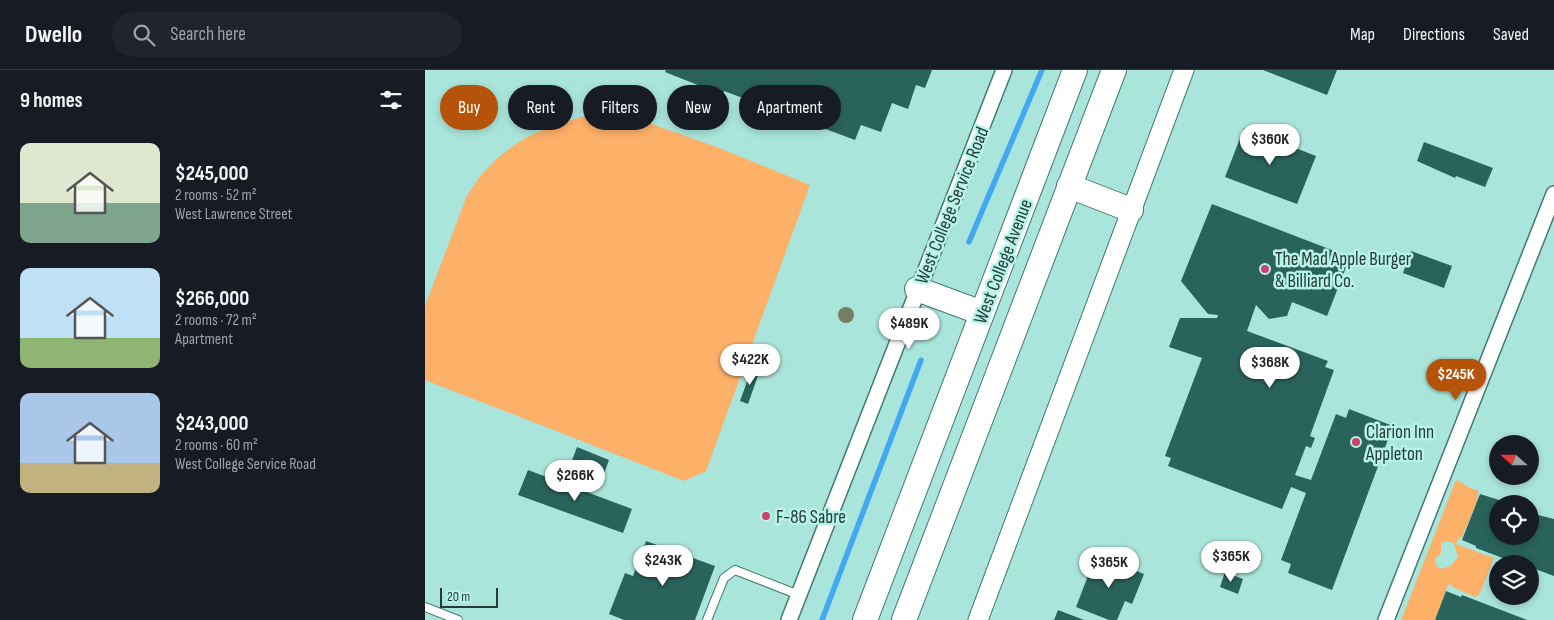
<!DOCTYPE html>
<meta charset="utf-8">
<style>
:root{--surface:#171b24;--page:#20242c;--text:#f1f3f6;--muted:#9ea1a6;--line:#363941;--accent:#b45309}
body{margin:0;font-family:"Sofia Sans Condensed",sans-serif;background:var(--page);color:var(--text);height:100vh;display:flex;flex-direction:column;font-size:19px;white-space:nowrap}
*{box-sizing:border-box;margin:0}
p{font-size:16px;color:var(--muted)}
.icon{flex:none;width:28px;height:28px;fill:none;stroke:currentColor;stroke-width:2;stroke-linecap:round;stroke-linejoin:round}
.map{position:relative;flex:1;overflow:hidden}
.sheet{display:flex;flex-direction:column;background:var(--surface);width:425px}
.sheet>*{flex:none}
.guide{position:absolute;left:15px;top:15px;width:475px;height:45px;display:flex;gap:10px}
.needle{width:32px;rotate:291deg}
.fabs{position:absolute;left:1064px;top:365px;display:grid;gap:10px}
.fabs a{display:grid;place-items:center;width:50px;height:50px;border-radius:50%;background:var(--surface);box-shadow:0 2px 8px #0003;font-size:25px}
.scale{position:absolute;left:15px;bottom:12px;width:58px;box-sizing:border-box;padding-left:5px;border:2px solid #243c38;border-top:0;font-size:14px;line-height:18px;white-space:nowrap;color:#243c38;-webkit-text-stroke:4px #b7f3e8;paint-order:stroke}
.price{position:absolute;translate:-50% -42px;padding:0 11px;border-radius:18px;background:#fff;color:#222;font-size:16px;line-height:32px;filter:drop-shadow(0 1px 2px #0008)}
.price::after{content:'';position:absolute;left:50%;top:30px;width:15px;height:11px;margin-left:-8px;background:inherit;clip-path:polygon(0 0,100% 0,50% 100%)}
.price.current{background:var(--accent);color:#fff}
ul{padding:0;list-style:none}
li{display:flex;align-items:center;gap:15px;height:125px;padding:0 20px}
li span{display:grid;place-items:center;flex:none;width:140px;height:100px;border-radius:10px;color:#555}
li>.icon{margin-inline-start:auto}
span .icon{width:60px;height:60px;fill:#fffc;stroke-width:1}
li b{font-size:21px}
h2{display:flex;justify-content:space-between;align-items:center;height:60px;padding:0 20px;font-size:21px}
.pill{padding:0 18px;border-radius:22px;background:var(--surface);box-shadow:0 2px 8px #0003;font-size:18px;line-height:45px}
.pill.current{background:var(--accent);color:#fff}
header{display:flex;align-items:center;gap:30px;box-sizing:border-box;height:70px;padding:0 25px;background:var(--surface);border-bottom:1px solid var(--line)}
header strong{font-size:24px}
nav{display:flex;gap:28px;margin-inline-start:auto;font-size:18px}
.search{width:350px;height:45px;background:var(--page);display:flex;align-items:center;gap:12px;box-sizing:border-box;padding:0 18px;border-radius:28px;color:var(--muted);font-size:19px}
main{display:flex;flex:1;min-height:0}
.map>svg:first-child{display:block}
</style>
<header>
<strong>Dwello</strong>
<div class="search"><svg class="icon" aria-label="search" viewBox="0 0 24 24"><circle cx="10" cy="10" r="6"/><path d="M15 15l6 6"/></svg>Search here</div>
<nav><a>Map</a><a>Directions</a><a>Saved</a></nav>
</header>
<main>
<section class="sheet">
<h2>9 homes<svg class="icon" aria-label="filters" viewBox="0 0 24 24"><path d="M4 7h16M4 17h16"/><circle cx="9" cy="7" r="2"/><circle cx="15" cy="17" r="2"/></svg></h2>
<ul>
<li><span style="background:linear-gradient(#dfe7d0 60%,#7fa58c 0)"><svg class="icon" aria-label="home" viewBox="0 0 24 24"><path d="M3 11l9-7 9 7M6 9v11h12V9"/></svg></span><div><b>$245,000</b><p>2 rooms · 52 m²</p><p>West Lawrence Street</p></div></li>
<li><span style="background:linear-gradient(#bfe0f5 70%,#8fb573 0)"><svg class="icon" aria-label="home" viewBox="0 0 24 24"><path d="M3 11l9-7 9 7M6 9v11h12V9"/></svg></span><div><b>$266,000</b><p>2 rooms · 72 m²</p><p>Apartment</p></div></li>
<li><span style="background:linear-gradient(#a9c7e8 70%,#c2b280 0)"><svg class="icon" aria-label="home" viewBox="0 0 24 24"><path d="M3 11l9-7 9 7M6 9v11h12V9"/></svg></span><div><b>$243,000</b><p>2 rooms · 60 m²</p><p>West College Service Road</p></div></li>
</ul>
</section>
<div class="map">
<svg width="1129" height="550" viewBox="0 0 1129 550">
<rect width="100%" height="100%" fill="#aae5db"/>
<g fill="#fdb068" fill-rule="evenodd">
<path d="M 166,45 L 215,50 L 289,76 L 385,115 L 281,401 L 259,411 L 0,310 L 0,236 L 41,128 C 67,80 114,55 166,45 Z"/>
<path d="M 1031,410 C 1040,413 1044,420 1053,420 L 1053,429 L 1037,467 L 1033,469 L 1031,474 L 1069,488 L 1054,525 L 1050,527 L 1028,517 L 1026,514 L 1023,515 L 1010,550 L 976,550 ZM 1021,471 L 1029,473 L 1033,487 L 1026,496 L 1015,499 L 1011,495 L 1010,489 L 1016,483 L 1016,473 Z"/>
</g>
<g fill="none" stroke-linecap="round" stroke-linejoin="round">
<g stroke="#42a9f0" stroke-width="5.5">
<path d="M 544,172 L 617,0"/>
<path d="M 397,550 L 496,290"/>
</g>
</g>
<g fill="#2a635b">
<path d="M 241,0 L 507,0 L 500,18 L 491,15 L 483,39 L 467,33 L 456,62 L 436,55 L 430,70 L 299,21 L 298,25 L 240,2 Z"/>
<path d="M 838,0 L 912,0 L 902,25 Z"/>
<path d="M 819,58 L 891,86 L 872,134 L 800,107 Z"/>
<path d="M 999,72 L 1068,98 L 1060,117 L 1031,106 L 1030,108 L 992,91 Z"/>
<path d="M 787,134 L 925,187 L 902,246 L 867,232 L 862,246 L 844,249 L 831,235 L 822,261 L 903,291 L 900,297 L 909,300 L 885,366 L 890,368 L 886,378 L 881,376 L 870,405 L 886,410 L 911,344 L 921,348 L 924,339 L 968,356 L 907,520 L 863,503 L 866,494 L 856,490 L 881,423 L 866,417 L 857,439 L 743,396 L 746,388 L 740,386 L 777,288 L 744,277 L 755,248 L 792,248 L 793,245 L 783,244 L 756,211 Z"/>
<path d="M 986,181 L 1027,196 L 1019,218 L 978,203 Z"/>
<path d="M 327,298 L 335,300 L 323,334 L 315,331 Z"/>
<path d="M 152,377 L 184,390 L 177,409 L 145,396 Z"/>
<path d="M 103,400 L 207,439 L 198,463 L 93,425 Z"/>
<path d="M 1055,424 L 1087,434 L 1072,434 L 1072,466 L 1105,466 L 1105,443 L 1129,449 L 1129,506 L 1105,497 L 1105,494 L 1084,488 L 1083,490 L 1051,478 L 1051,476 L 1037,470 Z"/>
<path d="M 221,471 L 290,496 L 270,550 L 199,550 L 184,544 L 200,503 L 208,506 Z"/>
<path d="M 671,485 L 719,504 L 707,534 L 700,531 L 692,550 L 684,550 L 651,537 Z"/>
<path d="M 800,502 L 818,509 L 813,524 L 795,517 Z"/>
<path d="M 1021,521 L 1036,527 L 1037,525 L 1102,550 L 1010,550 Z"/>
<path d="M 633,540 L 659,550 L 629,550 Z"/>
</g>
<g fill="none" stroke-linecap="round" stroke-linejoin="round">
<g stroke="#427a71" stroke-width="10">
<g id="service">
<path d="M 0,537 L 33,550"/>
<path d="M 282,550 L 299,508 L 310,500 L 374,525"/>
</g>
</g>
<g stroke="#427a71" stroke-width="18">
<g id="minor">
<path d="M 364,550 L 579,0"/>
<path d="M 961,550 L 1129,124"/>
</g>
</g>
<g stroke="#427a71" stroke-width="21">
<path id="tertiary" d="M 553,550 L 759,0"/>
</g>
<g stroke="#427a71" stroke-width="26">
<g id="primary">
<path d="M 644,116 L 706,140"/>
<path d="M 492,219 L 557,243"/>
<path d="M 440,550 L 650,0"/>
<path d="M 479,550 L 689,0"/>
</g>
</g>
<use href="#service" stroke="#fff" stroke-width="8"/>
<use href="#minor" stroke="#fff" stroke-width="15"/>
<use href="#tertiary" stroke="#fff" stroke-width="19"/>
<use href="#primary" stroke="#fff" stroke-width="24"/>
</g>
<circle fill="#757d65" cx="421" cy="245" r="8"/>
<g fill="#cc4072" stroke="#b7f3e8" stroke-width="2">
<circle cx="840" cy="199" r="5"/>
<circle cx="931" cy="372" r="5"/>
<circle cx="341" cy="446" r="5"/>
</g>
<g text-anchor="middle" stroke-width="5" stroke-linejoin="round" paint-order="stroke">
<g font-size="19" fill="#243c38" stroke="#b7f3e8">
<text transform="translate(526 135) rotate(-68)" y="7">West College Service Road</text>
<text transform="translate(577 191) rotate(-69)" y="7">West College Avenue</text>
</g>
<g font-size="19" fill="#243c38" stroke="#b7f3e8" text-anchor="start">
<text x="850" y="195">The Mad Apple Burger<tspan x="850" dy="22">&amp; Billiard Co.</tspan></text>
<text x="941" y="368">Clarion Inn<tspan x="941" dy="22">Appleton</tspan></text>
<text x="351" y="453">F-86 Sabre</text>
</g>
</g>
</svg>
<div class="fabs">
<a><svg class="needle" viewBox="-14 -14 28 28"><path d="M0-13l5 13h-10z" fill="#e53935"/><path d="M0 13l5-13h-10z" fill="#9ea1a6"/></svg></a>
<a><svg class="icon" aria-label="locate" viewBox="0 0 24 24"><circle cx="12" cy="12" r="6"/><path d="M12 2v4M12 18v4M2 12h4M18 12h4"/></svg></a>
<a><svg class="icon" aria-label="layers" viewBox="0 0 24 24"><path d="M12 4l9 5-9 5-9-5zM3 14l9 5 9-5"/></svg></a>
</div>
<div class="scale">20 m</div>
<b class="price" style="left:845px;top:96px">$360K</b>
<b class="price" style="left:484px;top:280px">$489K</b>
<b class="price" style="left:325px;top:316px">$422K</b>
<b class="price" style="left:845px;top:319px">$368K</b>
<b class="price current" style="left:1031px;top:331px">$245K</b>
<b class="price" style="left:150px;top:432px">$266K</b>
<b class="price" style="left:806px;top:513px">$365K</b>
<b class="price" style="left:238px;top:517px">$243K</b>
<b class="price" style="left:684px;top:519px">$365K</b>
<div class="guide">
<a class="pill current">Buy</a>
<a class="pill">Rent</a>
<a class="pill">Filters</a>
<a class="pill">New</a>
<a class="pill">Apartment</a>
</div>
</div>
</main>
